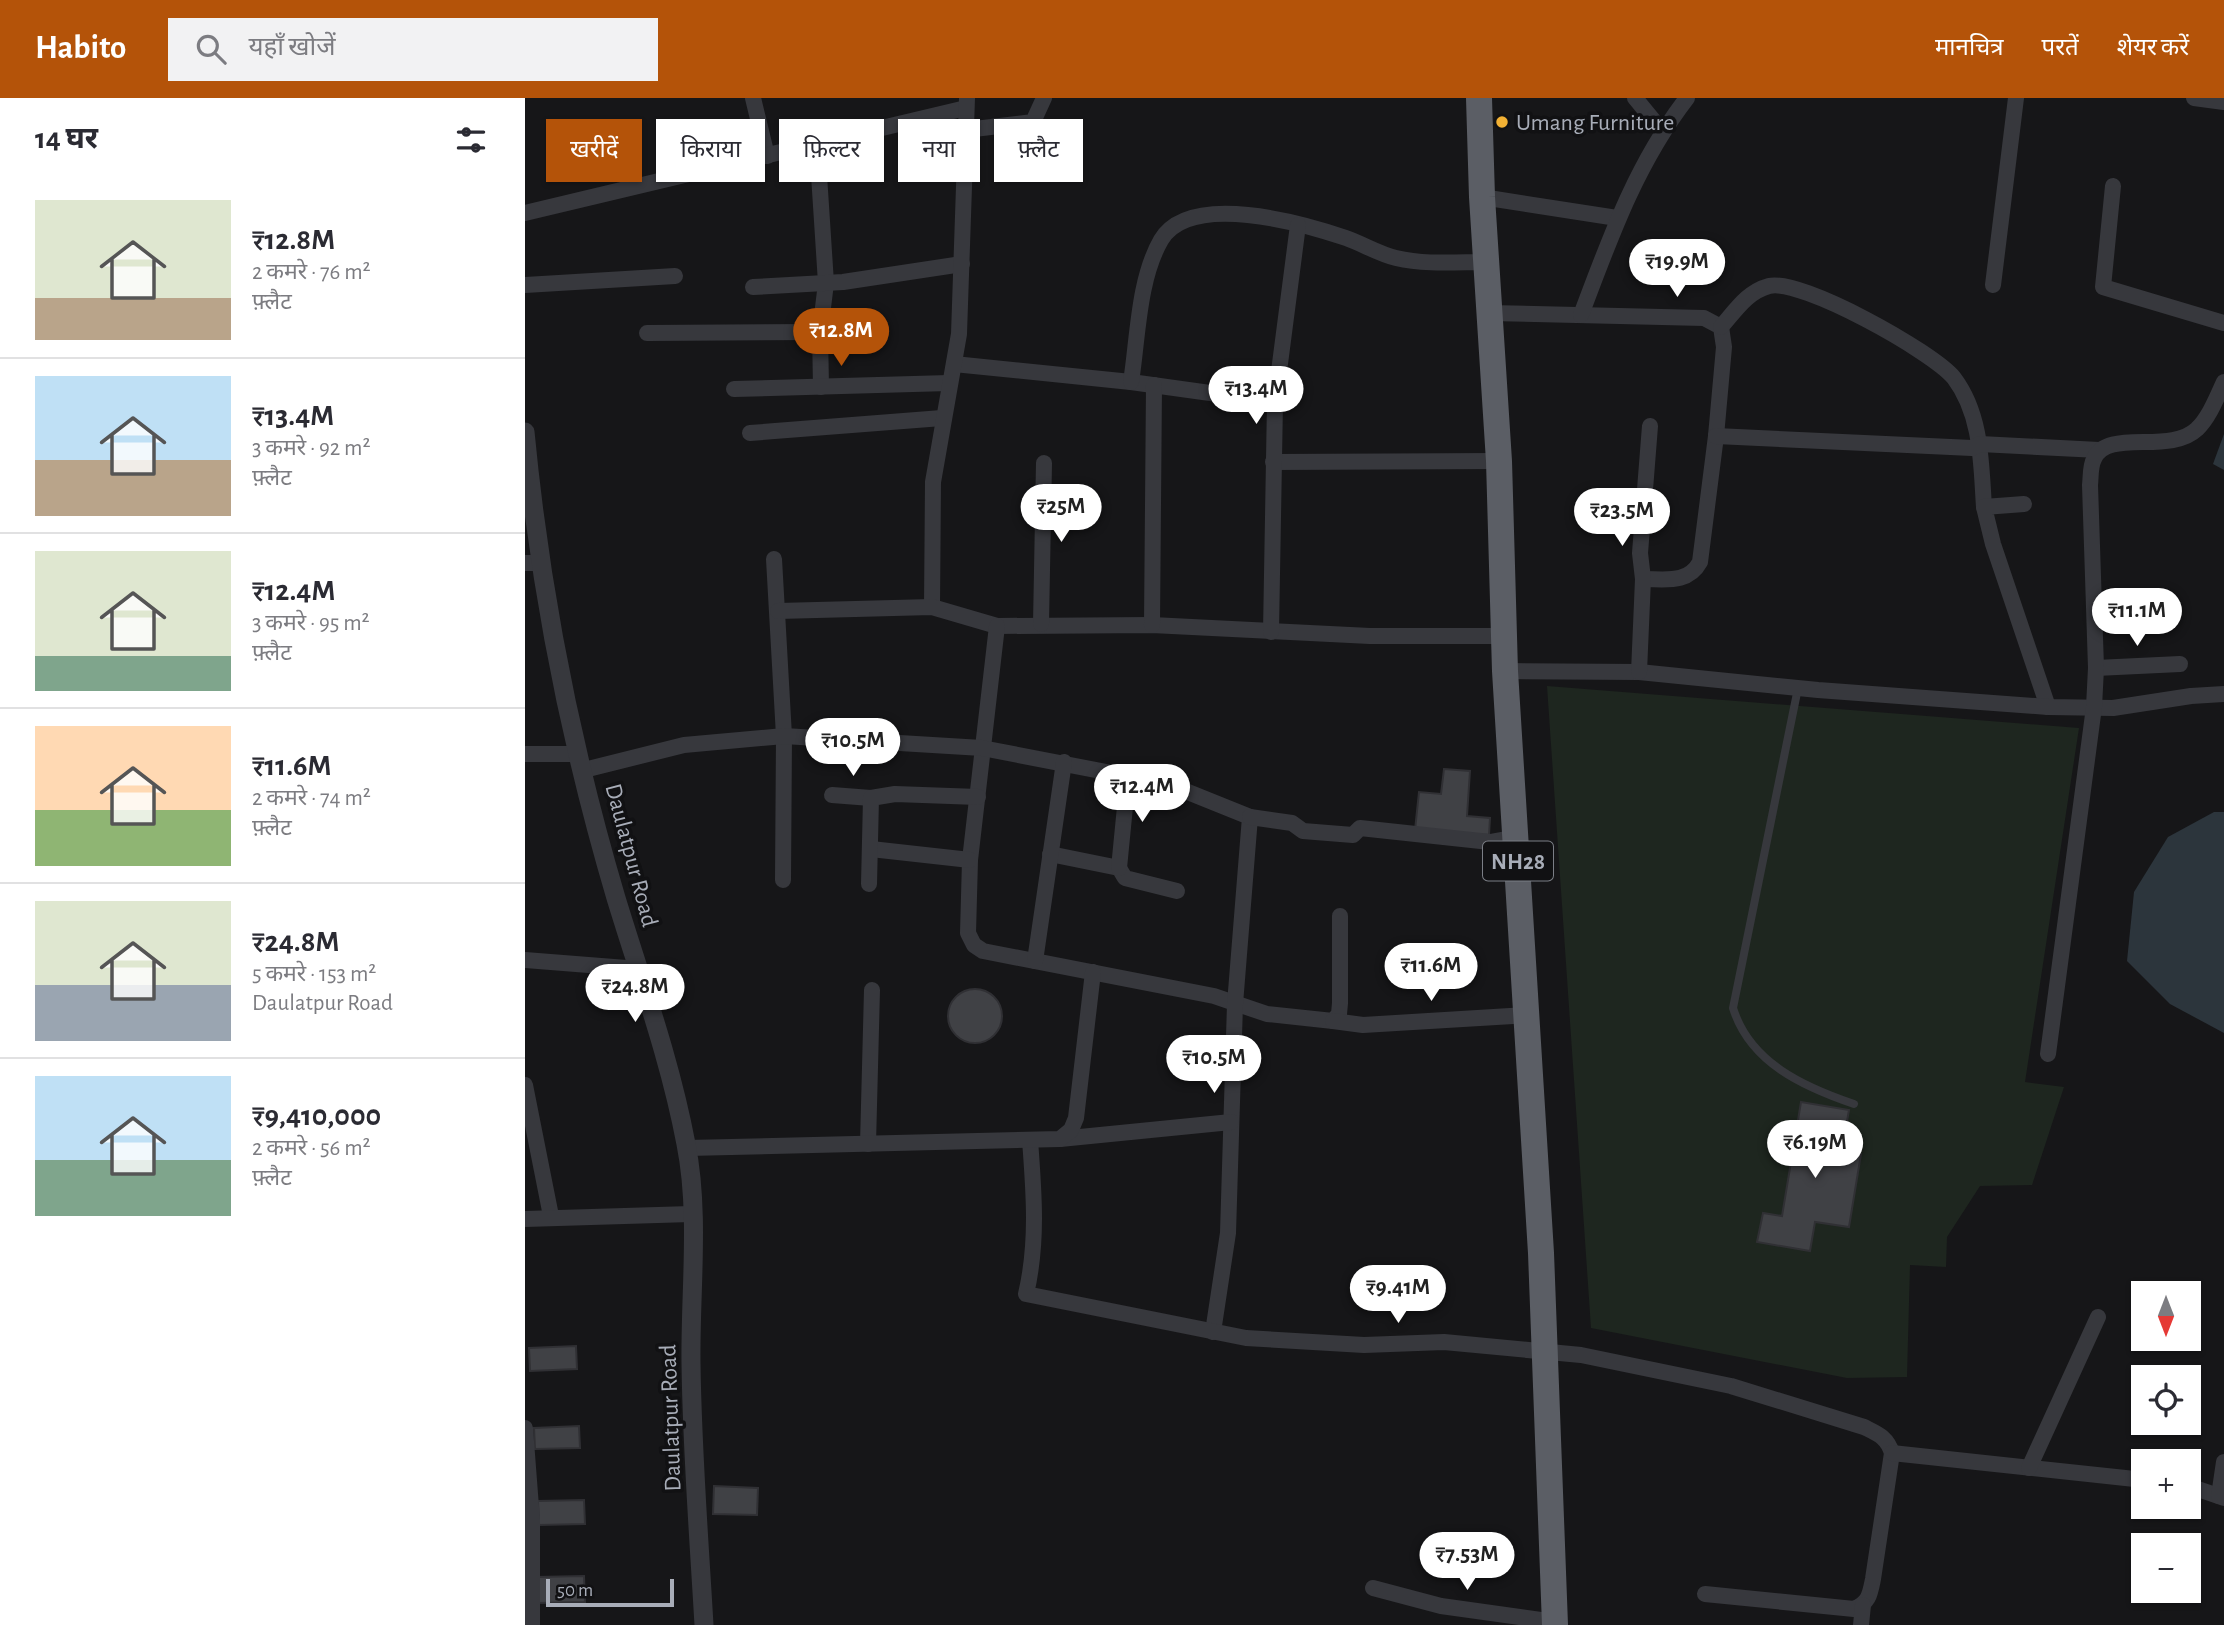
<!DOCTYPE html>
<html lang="hi">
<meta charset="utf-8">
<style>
:root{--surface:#fff;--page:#f2f2f3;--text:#2b2b33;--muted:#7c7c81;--line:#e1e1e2;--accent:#b45309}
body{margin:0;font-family:"Alegreya Sans","Noto Sans Devanagari",sans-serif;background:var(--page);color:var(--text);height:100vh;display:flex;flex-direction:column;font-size:26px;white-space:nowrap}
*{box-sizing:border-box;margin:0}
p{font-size:23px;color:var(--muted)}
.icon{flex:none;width:38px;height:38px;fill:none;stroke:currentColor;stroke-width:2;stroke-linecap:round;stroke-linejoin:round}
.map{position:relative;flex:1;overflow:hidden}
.panel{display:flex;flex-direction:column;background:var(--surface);width:525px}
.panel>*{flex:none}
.hud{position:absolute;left:21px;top:21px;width:665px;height:63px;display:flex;gap:14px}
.needle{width:46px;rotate:180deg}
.buttons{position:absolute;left:1606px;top:1183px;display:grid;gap:14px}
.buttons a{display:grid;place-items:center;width:70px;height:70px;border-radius:0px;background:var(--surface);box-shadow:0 2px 5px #0004;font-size:35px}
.scale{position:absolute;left:21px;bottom:18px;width:128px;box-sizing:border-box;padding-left:7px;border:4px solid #a8adb8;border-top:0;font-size:19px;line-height:24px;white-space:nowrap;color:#a8adb8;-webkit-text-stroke:5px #111113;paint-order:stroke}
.price{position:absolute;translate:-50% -60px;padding:0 16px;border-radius:24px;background:#fff;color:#222;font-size:23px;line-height:46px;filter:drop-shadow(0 2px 4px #0008)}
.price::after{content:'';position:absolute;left:50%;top:42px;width:21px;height:16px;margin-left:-10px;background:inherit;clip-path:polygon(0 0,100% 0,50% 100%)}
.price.on{background:var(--accent);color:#fff}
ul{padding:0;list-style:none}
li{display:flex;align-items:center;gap:21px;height:175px;padding:0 35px}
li+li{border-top:2px solid var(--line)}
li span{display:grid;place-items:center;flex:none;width:196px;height:140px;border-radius:0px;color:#555}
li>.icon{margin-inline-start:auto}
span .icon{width:84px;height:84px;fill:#fffc;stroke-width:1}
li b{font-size:30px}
h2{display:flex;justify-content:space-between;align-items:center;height:84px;padding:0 35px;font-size:30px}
.pill{padding:0 24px;border-radius:0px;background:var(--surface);box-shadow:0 2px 5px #0004;font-size:24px;line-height:63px}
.pill.on{background:var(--accent);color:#fff}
header{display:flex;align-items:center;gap:42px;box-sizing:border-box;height:98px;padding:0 35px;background:var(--accent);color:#fff}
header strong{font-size:33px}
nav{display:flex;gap:38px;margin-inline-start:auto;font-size:24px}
.search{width:490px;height:63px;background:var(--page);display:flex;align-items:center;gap:18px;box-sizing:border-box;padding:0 24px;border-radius:0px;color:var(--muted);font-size:26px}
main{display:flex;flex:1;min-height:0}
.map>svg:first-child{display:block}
</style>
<header>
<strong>Habito</strong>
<div class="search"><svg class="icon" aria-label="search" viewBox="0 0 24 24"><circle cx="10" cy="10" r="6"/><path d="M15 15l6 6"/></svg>यहाँ खोजें</div>
<nav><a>मानचित्र</a><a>परतें</a><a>शेयर करें</a></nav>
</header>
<main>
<section class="panel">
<h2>14 घर<svg class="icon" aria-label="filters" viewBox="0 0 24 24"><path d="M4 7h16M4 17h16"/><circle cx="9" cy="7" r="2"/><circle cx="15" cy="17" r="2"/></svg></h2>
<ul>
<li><span style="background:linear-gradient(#dfe7d0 70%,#b9a48a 0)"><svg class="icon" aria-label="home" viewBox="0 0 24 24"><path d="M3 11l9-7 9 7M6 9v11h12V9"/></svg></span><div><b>₹12.8M</b><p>2 कमरे · 76 m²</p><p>फ़्लैट</p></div></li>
<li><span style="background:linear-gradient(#bfe0f5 60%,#b9a48a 0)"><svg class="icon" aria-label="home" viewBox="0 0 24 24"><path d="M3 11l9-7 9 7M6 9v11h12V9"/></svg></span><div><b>₹13.4M</b><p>3 कमरे · 92 m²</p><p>फ़्लैट</p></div></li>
<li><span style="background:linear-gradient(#dfe7d0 75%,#7fa58c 0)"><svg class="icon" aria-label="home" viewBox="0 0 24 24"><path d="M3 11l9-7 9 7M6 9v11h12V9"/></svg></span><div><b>₹12.4M</b><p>3 कमरे · 95 m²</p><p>फ़्लैट</p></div></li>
<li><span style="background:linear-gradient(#ffd9b3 60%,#8fb573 0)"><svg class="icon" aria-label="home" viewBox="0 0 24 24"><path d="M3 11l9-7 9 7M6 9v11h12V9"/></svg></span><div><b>₹11.6M</b><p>2 कमरे · 74 m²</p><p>फ़्लैट</p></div></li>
<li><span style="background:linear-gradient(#dfe7d0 60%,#9aa5b1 0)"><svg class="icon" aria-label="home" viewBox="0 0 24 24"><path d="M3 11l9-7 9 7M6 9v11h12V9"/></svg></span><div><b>₹24.8M</b><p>5 कमरे · 153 m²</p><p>Daulatpur Road</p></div></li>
<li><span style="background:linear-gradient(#bfe0f5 60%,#7fa58c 0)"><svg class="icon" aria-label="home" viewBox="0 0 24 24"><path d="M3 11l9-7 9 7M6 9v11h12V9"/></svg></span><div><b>₹9,410,000</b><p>2 कमरे · 56 m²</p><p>फ़्लैट</p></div></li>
</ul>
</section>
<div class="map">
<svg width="1699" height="1527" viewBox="0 0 1699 1527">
<rect width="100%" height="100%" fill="#161618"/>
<path fill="#1e261f" d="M 1022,588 L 1554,630 L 1500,984 L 1539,989 L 1507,1087 L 1455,1088 L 1422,1139 L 1421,1169 L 1385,1167 L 1382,1279 L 1322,1280 L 1066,1230 Z"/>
<g fill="#2c353c">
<path d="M 1699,336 L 1699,372 L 1688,366 Z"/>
<path d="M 1689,714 L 1699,714 L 1699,935 L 1645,906 L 1602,863 L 1609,794 L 1643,739 Z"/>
</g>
<g fill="#404145" stroke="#303034" stroke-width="2">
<path d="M 919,671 L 945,673 L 942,718 L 965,720 L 964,737 L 890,732 L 894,694 L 916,696 Z"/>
<circle cx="450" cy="918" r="27"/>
<path d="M 1276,1004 L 1324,1012 L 1317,1052 L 1336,1056 L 1324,1129 L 1290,1124 L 1285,1153 L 1232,1144 L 1238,1115 L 1257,1118 Z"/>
<path d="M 51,1248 L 52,1271 L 5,1273 L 4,1250 Z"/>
<path d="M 54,1328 L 55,1350 L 10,1351 L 9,1330 Z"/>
<path d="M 189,1388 L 233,1390 L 232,1417 L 188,1416 Z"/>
<path d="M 59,1402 L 60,1426 L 14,1427 L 13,1403 Z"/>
<path d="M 59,1478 L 60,1504 L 13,1505 L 12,1479 Z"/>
</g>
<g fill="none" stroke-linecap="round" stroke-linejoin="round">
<path stroke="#37383d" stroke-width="8" d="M 1273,590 L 1208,910 C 1225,965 1279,989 1329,1006"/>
<g stroke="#37383d" stroke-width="16">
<path d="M 228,0 L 242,58"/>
<path d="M 1110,0 L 1138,34"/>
<path d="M 1669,0 L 1699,4"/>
<path d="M 441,32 L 508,24 L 519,0"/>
<path d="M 292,46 L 301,185 L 295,234 L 296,289"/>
<path d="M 1588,88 L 1578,189 L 1699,225"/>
<path d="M 957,99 L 1092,120"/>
<path d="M 0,115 L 441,10"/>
<path d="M 0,187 L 150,178"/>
<path d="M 1468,187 L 1491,0"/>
<path d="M 228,189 L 318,184 L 437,166"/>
<path d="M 964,215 L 1179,220 L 1196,229 L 1199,249 L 1191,338 L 1175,464 C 1163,486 1141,481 1118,481"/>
<path d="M 1056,217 C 1085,140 1111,66 1162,0"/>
<path d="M 1196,229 C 1211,212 1222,194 1244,188 C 1276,180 1408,254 1429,280 C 1457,317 1456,366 1459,409"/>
<path d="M 122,235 L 295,234"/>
<path d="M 429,266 L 606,284 L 750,304"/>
<path d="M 606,284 C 613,240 613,182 636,142 C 665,93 777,125 821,140 C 838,146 854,156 871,160 C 901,167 932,164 962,164"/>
<path d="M 209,291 L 424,285"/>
<path d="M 225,335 L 417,320"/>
<path d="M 1191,338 L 1447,350 L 1455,346 L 1574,352"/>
<path d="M 748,364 L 974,363"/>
<path d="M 1499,406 L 1459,409 L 1468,446 L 1523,609"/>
<path d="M 249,461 L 259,638 L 258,782"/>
<path d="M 0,465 L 15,465"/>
<path d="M 407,509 L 408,384 L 434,236 L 442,0"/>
<path d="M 253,513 L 407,509 L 472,528 L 627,527 L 845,538 L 980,538"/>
<path d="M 516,526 L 519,365"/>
<path d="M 627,527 L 629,287"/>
<path d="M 472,528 L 445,762 L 443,835 L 449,847 L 458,853 L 689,898 L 742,916 L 808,923 L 814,916 L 815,905 L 815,818"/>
<path d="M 746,534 L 750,304 L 773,127"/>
<path d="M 1571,570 L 1655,566"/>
<path d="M 980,573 L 1114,574 L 1293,592 L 1523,609 L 1588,610 L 1666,598 L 1699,596"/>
<path d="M 1114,574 L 1118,481 L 1115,455 L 1125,328"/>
<path d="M 0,656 L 54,656"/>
<path d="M 59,672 L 159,647 L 259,638 L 457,650 L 643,686 L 725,719 L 710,906 L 703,1135 L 688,1234"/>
<path d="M 307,697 L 346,700"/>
<path d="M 725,719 L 767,725 L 778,733 L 828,737 L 835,730 L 965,744 L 992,739"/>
<path d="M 346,751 L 445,762"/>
<path d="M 525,756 L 594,770 L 600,780 L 652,793"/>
<path d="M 594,770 L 603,678"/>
<path d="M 344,786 L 346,700 L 370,696 L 453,699"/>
<path d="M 0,862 L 114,871"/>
<path d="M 510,863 L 539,664"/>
<path d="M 808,923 L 838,927 L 1003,917"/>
<path d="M 1523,956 L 1569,609 L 1571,570 L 1565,387 C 1566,379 1565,368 1569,361 C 1582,330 1645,357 1672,331 C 1684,320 1692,299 1699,284"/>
<path d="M 0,987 L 26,1118"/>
<path d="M 535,1041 L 706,1024"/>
<path d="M 505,1042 C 509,1095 513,1145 501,1196 L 721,1240 L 839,1247 L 919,1244 L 1056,1257 L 1206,1288 L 1339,1329 C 1353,1336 1362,1339 1367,1355 L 1348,1481 C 1345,1496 1344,1505 1329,1511 L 1180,1496"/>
<path d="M 343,1046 L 347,892"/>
<path d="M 162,1050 L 535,1041 L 546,1032 L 551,1020 L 568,874"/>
<path d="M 0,1121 L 166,1116"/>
<path d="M 0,1330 L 7,1422 L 7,1527"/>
<path d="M 1367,1355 L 1619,1382"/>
<path d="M 1504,1370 L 1573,1219"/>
<path d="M 1664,1388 L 1699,1400"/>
<path d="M 1694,1398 L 1699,1364"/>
<path d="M 848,1490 L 916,1508 L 1030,1524"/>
<path d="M 1336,1527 L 1338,1507"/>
</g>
<path stroke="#37383d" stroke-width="19" d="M 0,334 C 15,492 46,648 91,800 C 116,882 145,961 161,1046 C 175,1116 165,1194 166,1265 C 167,1352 174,1440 179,1527"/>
<path stroke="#5b5e65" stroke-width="26" d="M 954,0 L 957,99 L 974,363 L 980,573 L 1016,1155 L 1030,1527"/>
</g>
<circle fill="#f2b134" stroke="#111113" stroke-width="2.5" cx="977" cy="24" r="7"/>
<g text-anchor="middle" stroke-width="7" stroke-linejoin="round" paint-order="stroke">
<rect fill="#111113" stroke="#7b7e86" stroke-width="2" x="958" y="743.5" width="70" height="39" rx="5"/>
<g font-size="23" font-weight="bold" fill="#a8adb8">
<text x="993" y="771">NH28</text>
</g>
<g font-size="24" fill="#a8adb8" stroke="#111113" text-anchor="start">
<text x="991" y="32">Umang Furniture</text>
</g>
<g font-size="24" fill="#a8adb8" stroke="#111113">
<text transform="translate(107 757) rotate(75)" y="8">Daulatpur Road</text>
<text transform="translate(145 1320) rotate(-92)" y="8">Daulatpur Road</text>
</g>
</g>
</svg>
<div class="buttons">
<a><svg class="needle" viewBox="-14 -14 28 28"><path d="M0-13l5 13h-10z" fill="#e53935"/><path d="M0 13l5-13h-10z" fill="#7c7c81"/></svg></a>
<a><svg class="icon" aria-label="locate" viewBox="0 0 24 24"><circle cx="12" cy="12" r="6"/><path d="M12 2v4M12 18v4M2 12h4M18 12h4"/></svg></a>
<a>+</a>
<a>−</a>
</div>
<div class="scale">50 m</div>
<b class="price" style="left:1152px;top:201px">₹19.9M</b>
<b class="price on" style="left:316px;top:270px">₹12.8M</b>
<b class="price" style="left:731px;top:328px">₹13.4M</b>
<b class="price" style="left:536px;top:446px">₹25M</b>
<b class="price" style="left:1097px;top:450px">₹23.5M</b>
<b class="price" style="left:1612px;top:550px">₹11.1M</b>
<b class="price" style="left:328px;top:680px">₹10.5M</b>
<b class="price" style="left:617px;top:726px">₹12.4M</b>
<b class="price" style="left:906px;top:905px">₹11.6M</b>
<b class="price" style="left:110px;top:926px">₹24.8M</b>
<b class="price" style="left:689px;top:997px">₹10.5M</b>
<b class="price" style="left:1290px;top:1082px">₹6.19M</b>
<b class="price" style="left:873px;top:1227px">₹9.41M</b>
<b class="price" style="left:942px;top:1494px">₹7.53M</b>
<div class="hud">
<a class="pill on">खरीदें</a>
<a class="pill">किराया</a>
<a class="pill">फ़िल्टर</a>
<a class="pill">नया</a>
<a class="pill">फ़्लैट</a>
</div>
</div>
</main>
